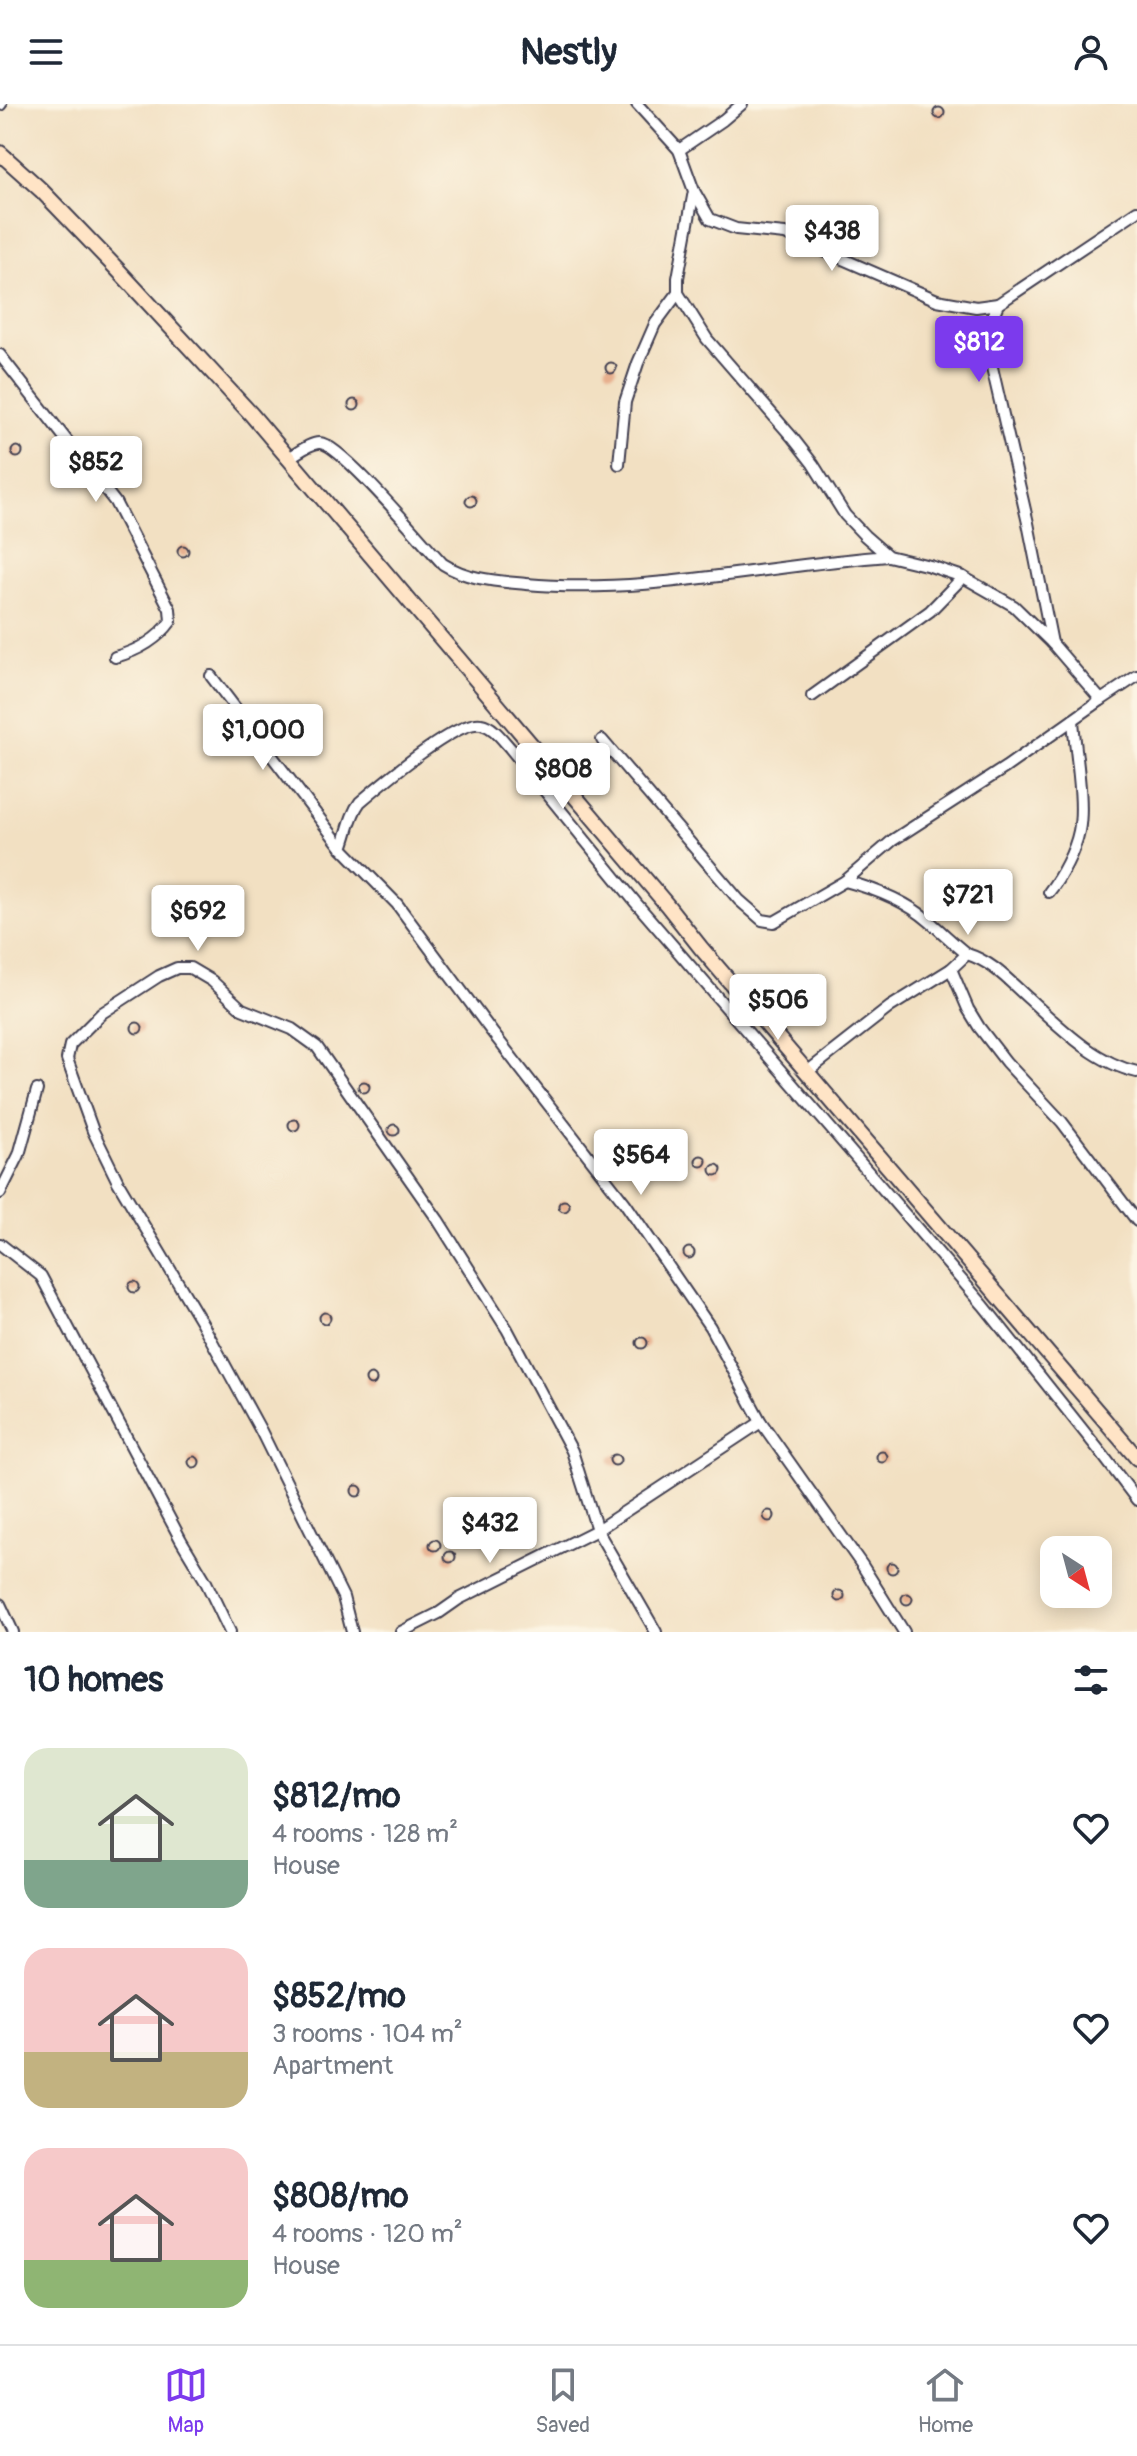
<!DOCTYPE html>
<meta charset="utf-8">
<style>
:root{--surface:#fff;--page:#f2f2f3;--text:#1f2937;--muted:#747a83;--line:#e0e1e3;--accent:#7c3aed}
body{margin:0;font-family:Pangolin,sans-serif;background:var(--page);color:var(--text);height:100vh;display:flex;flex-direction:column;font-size:30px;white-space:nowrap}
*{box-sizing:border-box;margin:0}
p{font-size:26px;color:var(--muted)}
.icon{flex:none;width:44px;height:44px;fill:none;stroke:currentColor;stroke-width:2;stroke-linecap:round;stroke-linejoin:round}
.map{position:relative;height:1528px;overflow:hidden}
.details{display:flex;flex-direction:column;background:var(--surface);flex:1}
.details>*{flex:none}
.needle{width:52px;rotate:144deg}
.tools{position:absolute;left:1040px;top:1432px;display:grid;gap:16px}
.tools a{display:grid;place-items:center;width:72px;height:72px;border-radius:16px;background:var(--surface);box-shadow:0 4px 20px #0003;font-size:40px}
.price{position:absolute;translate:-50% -68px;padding:0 18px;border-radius:8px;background:#fff;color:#222;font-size:26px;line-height:52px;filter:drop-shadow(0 2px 4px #0008)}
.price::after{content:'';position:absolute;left:50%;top:48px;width:24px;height:18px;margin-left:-12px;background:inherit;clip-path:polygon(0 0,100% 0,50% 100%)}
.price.active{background:var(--accent);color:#fff}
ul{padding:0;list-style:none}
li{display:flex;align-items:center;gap:24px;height:200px;padding:0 24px}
li span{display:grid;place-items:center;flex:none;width:224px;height:160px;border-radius:24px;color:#555}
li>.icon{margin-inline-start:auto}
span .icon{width:96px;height:96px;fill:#fffc;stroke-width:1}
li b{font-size:34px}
h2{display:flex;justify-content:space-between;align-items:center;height:96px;padding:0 24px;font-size:34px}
header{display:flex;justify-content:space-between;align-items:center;height:104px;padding:0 24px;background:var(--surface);font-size:36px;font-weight:700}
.tabs{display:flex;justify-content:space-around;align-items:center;height:112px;border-top:2px solid var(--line);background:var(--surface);font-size:22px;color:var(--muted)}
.tabs a{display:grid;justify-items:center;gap:4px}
.tabs .active{color:var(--accent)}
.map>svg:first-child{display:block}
</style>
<header><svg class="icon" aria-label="menu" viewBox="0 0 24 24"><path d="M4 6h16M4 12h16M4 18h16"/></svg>Nestly<svg class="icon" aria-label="person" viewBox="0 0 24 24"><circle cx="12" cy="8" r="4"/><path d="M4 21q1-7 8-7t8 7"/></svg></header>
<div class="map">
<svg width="1137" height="1528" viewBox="0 0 1137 1528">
<rect width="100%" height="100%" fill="#fcf5e5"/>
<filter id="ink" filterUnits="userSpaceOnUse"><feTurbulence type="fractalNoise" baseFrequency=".0125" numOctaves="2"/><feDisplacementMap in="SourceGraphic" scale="16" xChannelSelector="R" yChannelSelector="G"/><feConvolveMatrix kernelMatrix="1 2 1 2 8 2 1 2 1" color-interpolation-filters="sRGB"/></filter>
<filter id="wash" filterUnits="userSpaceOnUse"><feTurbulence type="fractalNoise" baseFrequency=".006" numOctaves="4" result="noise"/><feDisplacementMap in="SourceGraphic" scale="32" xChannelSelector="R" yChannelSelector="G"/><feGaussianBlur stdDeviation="1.8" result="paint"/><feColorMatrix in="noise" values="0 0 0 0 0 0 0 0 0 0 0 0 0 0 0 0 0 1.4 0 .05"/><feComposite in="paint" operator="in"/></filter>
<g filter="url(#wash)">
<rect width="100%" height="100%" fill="#f2e0c2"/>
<g id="blocks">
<g fill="#e7af8d">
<circle cx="939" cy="9" r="5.5"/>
<circle cx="611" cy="264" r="5.5"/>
<circle cx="354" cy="301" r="5.5"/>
<circle cx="17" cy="348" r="5.5"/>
<circle cx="471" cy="397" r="5.5"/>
<circle cx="183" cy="447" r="5.5"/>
<circle cx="137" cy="924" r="5.5"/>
<circle cx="364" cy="983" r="5.5"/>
<circle cx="294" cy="1021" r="5.5"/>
<circle cx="394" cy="1026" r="5.5"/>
<circle cx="701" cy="1057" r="5.5"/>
<circle cx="716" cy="1066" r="5.5"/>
<circle cx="564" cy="1102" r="5.5"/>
<circle cx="689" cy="1149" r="5.5"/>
<circle cx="134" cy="1183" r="5.5"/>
<circle cx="325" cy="1214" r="5.5"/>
<circle cx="642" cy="1239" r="5.5"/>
<circle cx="371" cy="1276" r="5.5"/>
<circle cx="882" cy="1353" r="5.5"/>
<circle cx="615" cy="1356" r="5.5"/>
<circle cx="194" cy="1358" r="5.5"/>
<circle cx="357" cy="1387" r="5.5"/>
<circle cx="769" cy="1412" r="5.5"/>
<circle cx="435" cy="1441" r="5.5"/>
<circle cx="450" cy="1453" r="5.5"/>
<circle cx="892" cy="1464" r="5.5"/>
<circle cx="839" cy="1492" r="5.5"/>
<circle cx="907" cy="1495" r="5.5"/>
</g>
</g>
</g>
<g filter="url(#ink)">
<use href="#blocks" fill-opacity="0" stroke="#413e4f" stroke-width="2"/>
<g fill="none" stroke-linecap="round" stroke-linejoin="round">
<g stroke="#413e4f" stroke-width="14">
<g id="street">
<path d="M 0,1 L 1,0"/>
<path d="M 679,46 L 723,16 L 742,0"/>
<path d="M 694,87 L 710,115 L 736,125 L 785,130 L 937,196 L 976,203 L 998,200"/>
<path d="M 0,251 L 115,398 L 170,505 L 171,517 C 158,535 137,547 115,553"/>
<path d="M 287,355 C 296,350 311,338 320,339 C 341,340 424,440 443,460 C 468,476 497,477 526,480 C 648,491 767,461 888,452"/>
<path d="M 619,360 L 625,298 L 638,259 L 655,220 L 678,189"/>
<path d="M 1052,539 L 1028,419 L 988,246 L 987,226 L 998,200 L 1137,107"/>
<path d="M 211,572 L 342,744"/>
<path d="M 812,592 L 930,507 L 963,473"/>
<path d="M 1101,596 L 1137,572"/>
<path d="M 602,636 L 739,796 L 762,816 L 774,818 L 845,777 L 893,736 L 1006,663 L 1101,596 L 1052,539 L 1014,502 L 963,473 L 930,462 L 888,452 L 865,432 L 845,411 L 813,360 L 792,333 L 707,235 L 678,189 L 678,174 L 694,87 L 679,46 L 637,0"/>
<path d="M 845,777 C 875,785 905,796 929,817 C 942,828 954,840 967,850"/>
<path d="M 1049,788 C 1061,773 1075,747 1079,727 C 1085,698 1075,647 1073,616"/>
<path d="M 951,865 L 968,905 L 979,923 L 1006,958 L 1062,1018 L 1137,1117"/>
<path d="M 807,968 L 890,903 L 951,865 L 967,850 C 993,858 1009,877 1028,894 C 1059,922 1095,959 1137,968"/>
<path d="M 0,1089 L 19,1051 L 37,986"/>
<path d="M 0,1140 L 41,1172 L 181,1436 L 205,1476 L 230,1528"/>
<path d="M 0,1500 L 13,1528"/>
<path d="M 352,1528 L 343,1493 L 261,1327 L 202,1219 L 118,1078 L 93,1027 L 67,955 L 70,941 L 102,909 L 159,872 L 177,864 L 190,864 L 212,877 L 242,905 L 292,925 L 317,943 L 438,1116 L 507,1225 L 572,1347 L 597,1426 L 656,1528"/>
<path d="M 401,1528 L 439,1509 L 459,1495 L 597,1426 L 761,1318"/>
<path d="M 904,1528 L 862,1461 L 761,1318 L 710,1223 L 625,1099 L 492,928 L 397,800 L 342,744 C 348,729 350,711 360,698 C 381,680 457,615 481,620 C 493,622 502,635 510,644 L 636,799 L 984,1202 L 1102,1350 L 1137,1396"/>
</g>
</g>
<g stroke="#413e4f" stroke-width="18">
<path id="secondary" d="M 0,49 L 41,86 L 118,166 L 251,310 L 667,801 L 701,844 L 1137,1354"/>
</g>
<use href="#street" stroke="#fff" stroke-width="10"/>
<use href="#secondary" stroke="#ffe4c6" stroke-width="14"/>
</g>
</g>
</svg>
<div class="tools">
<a><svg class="needle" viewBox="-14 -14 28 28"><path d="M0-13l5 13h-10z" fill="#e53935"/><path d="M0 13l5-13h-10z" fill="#747a83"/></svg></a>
</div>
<b class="price" style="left:832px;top:169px">$438</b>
<b class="price active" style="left:979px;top:280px">$812</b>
<b class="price" style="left:96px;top:400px">$852</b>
<b class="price" style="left:263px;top:668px">$1,000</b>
<b class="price" style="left:563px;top:707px">$808</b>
<b class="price" style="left:968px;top:833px">$721</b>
<b class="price" style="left:198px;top:849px">$692</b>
<b class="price" style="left:778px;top:938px">$506</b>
<b class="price" style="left:641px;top:1093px">$564</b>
<b class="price" style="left:490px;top:1461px">$432</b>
</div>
<section class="details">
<h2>10 homes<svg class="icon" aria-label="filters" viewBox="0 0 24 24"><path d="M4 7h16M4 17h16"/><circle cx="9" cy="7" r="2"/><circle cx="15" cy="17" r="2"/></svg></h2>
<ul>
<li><span style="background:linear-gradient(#dfe7d0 70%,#7fa58c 0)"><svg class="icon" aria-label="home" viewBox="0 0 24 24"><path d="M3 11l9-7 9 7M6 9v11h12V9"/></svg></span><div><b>$812/mo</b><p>4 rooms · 128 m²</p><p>House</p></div><svg class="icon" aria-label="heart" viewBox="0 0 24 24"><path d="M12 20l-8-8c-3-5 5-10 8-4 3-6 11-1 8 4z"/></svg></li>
<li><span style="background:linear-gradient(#f6c9c9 65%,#c2b280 0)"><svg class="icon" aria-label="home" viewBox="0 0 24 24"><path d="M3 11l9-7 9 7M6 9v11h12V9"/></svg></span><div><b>$852/mo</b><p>3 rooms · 104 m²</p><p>Apartment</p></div><svg class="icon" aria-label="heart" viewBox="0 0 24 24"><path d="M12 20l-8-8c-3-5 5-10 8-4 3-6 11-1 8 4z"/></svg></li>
<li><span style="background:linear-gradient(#f6c9c9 70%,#8fb573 0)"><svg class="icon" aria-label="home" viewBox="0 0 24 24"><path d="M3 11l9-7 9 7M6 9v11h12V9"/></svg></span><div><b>$808/mo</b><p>4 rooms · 120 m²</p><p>House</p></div><svg class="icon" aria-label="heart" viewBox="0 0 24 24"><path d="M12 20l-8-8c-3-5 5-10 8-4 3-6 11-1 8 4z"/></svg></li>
</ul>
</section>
<nav class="tabs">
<a class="active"><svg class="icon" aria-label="map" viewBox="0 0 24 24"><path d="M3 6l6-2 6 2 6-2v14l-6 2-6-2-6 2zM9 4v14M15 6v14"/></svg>Map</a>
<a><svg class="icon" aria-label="saved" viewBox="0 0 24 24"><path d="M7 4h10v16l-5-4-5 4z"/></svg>Saved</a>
<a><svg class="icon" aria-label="home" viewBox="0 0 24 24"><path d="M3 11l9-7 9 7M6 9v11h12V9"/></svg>Home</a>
</nav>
